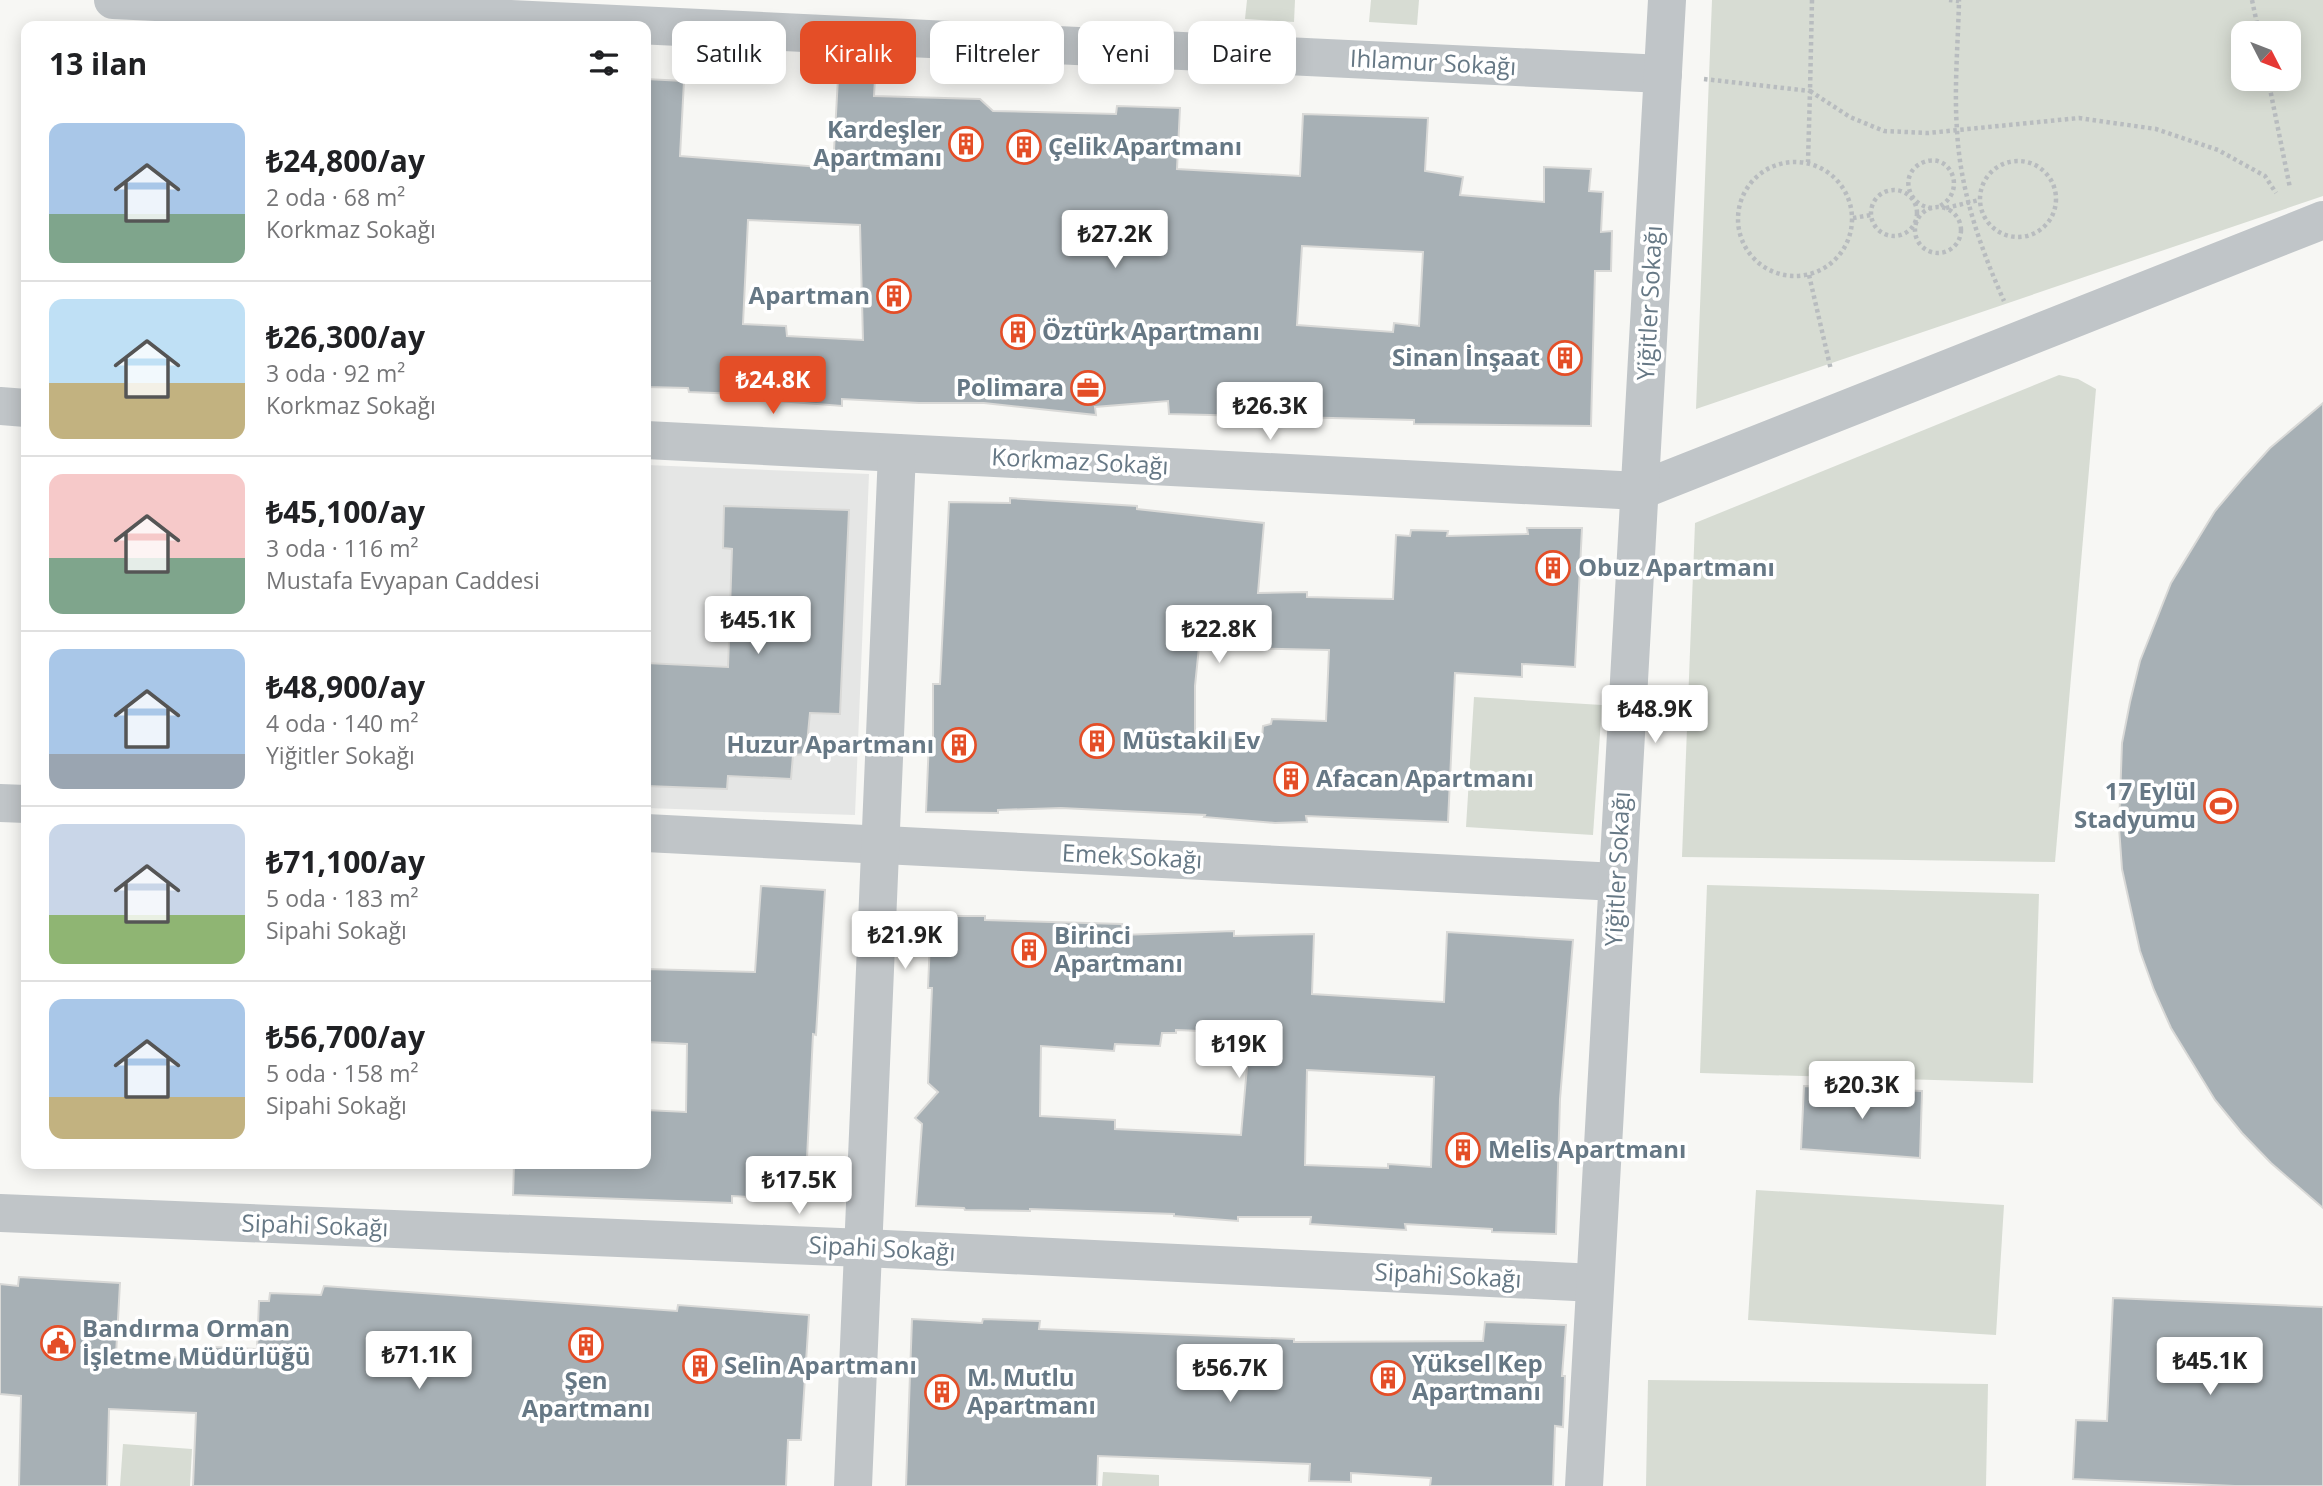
<!DOCTYPE html>
<html lang="tr">
<meta charset="utf-8">
<style>
:root{--surface:#fff;--page:#f6f6f6;--text:#202124;--muted:#757577;--line:#e0e0e0;--accent:#e44e27}
body{margin:0;font-family:"Open Sans",sans-serif;background:var(--page);color:var(--text);height:100vh;display:flex;flex-direction:column;font-size:26px;white-space:nowrap}
*{box-sizing:border-box;margin:0}
p{font-size:23px;color:var(--muted)}
.icon{flex:none;width:38px;height:38px;fill:none;stroke:currentColor;stroke-width:2;stroke-linecap:round;stroke-linejoin:round}
.map{position:relative;flex:1;overflow:hidden}
.sheet{position:absolute;left:21px;top:21px;width:630px;height:1148px;display:flex;flex-direction:column;background:var(--surface);border-radius:14px;box-shadow:0 4px 18px #0003}
.sheet>*{flex:none}
.hud{position:absolute;left:672px;top:21px;width:665px;height:63px;display:flex;gap:14px}
.needle{width:46px;rotate:132deg}
.controls{position:absolute;left:2231px;top:21px;display:grid;gap:14px}
.controls a{display:grid;place-items:center;width:70px;height:70px;border-radius:14px;background:var(--surface);box-shadow:0 4px 18px #0003;font-size:35px}
.price{position:absolute;translate:-50% -60px;padding:0 16px;border-radius:7px;background:#fff;color:#222;font-size:23px;line-height:46px;filter:drop-shadow(0 2px 4px #0008)}
.price::after{content:'';position:absolute;left:50%;top:42px;width:21px;height:16px;margin-left:-10px;background:inherit;clip-path:polygon(0 0,100% 0,50% 100%)}
.price.selected{background:var(--accent);color:#fff}
ul{padding:0;list-style:none}
li{display:flex;align-items:center;gap:21px;height:175px;padding:0 28px}
li+li{border-top:2px solid var(--line)}
li span{display:grid;place-items:center;flex:none;width:196px;height:140px;border-radius:14px;color:#555}
li>.icon{margin-inline-start:auto}
span .icon{width:84px;height:84px;fill:#fffc;stroke-width:1}
li b{font-size:30px}
h2{display:flex;justify-content:space-between;align-items:center;height:84px;padding:0 28px;font-size:30px}
.chip{padding:0 24px;border-radius:14px;background:var(--surface);box-shadow:0 4px 18px #0003;font-size:24px;line-height:63px}
.chip.selected{background:var(--accent);color:#fff}
.map>svg:first-child{display:block}
</style>
<div class="map">
<svg width="2323" height="1486" viewBox="0 0 2323 1486">
<rect width="100%" height="100%" fill="#f7f7f4"/>
<path fill="#e5e6e5" d="M 646,465 L 869,474 L 855,815 L 646,808 Z"/>
<g fill="#d7dcd3" fill-rule="evenodd">
<path d="M 1247,0 L 1295,0 L 1294,22 L 1245,19 Z"/>
<path d="M 1371,0 L 1419,0 L 1417,25 L 1369,22 Z"/>
<path d="M 1712,0 L 2323,0 L 2323,196 L 1696,409 ZM 2244,33 L 2289,33 L 2289,79 L 2244,79 Z"/>
<path d="M 2059,375 L 2078,379 L 2096,389 L 2055,862 L 1682,857 L 1695,523 Z"/>
<path d="M 1474,697 L 1602,705 L 1593,835 L 1466,827 Z"/>
<path d="M 1707,885 L 2039,894 L 2033,1083 L 1700,1073 Z"/>
<path d="M 1756,1190 L 2004,1205 L 1996,1335 L 1748,1320 Z"/>
<path d="M 1648,1380 L 1988,1384 L 1986,1486 L 1646,1486 Z"/>
<path d="M 123,1444 L 192,1449 L 190,1486 L 120,1486 Z"/>
<path d="M 1103,1472 L 1159,1475 L 1159,1486 L 1102,1486 Z"/>
</g>
<g fill="#a7b0b5" stroke="#d9d9d7" stroke-width="2" fill-rule="evenodd">
<path d="M 839,60 L 876,62 L 874,96 L 980,99 L 993,111 L 1116,114 L 1117,106 L 1180,108 L 1177,169 L 1300,176 L 1303,114 L 1428,118 L 1425,171 L 1463,177 L 1460,195 L 1544,202 L 1544,167 L 1591,169 L 1589,191 L 1603,192 L 1601,232 L 1612,231 L 1611,271 L 1595,271 L 1591,426 L 1414,424 L 1414,420 L 1169,414 L 1168,401 L 1095,407 L 1096,415 L 984,403 L 919,403 L 842,399 L 842,406 L 739,398 L 739,394 L 689,392 L 688,388 L 646,387 L 646,79 L 684,81 L 680,156 L 833,168 ZM 748,220 L 860,225 L 863,340 L 787,336 L 786,326 L 743,324 ZM 1302,246 L 1423,252 L 1419,326 L 1394,323 L 1393,332 L 1297,325 Z"/>
<path d="M 2323,403 L 2323,1208 L 2271,1163 L 2242,1133 L 2215,1100 L 2171,1028 L 2154,990 L 2140,951 L 2122,869 L 2119,827 L 2122,743 L 2130,702 L 2140,661 L 2171,583 L 2215,511 L 2242,479 L 2270,448 Z"/>
<path d="M 1010,498 L 1137,506 L 1137,509 L 1264,523 L 1258,593 L 1307,592 L 1307,597 L 1393,599 L 1396,535 L 1410,536 L 1411,530 L 1448,531 L 1447,536 L 1528,534 L 1527,528 L 1582,528 L 1575,667 L 1522,664 L 1522,677 L 1455,673 L 1448,822 L 1306,816 L 1307,822 L 1275,823 L 1204,817 L 1205,815 L 1061,808 L 998,810 L 998,813 L 926,812 L 929,740 L 933,738 L 933,684 L 940,684 L 949,502 L 1010,503 ZM 1199,647 L 1329,650 L 1326,721 L 1272,719 L 1271,724 L 1263,726 L 1262,738 L 1195,737 L 1195,686 Z"/>
<path d="M 724,506 L 849,510 L 840,714 L 810,713 L 806,754 L 793,755 L 791,779 L 728,776 L 727,789 L 646,786 L 646,663 L 728,667 L 732,549 L 723,548 Z"/>
<path d="M 761,886 L 825,890 L 816,1035 L 813,1034 L 805,1200 L 732,1196 L 732,1203 L 513,1195 L 514,1164 L 646,1164 L 646,1110 L 686,1112 L 687,1044 L 646,1042 L 646,969 L 755,972 Z"/>
<path d="M 931,916 L 985,916 L 985,920 L 1122,924 L 1121,935 L 1234,931 L 1234,936 L 1314,934 L 1312,994 L 1444,1002 L 1447,932 L 1573,940 L 1560,1099 L 1556,1234 L 1492,1232 L 1492,1229 L 1405,1224 L 1406,1230 L 1310,1224 L 1311,1217 L 1238,1217 L 1238,1221 L 1174,1216 L 1174,1214 L 1030,1209 L 1030,1211 L 965,1210 L 964,1208 L 916,1206 L 922,1124 L 915,1118 L 938,1092 L 928,1083 L 932,988 L 928,988 ZM 1176,1030 L 1250,1033 L 1241,1135 L 1115,1129 L 1115,1120 L 1040,1116 L 1041,1046 L 1114,1051 L 1115,1044 L 1160,1046 L 1162,1033 L 1176,1033 ZM 1307,1070 L 1434,1077 L 1431,1167 L 1388,1164 L 1388,1168 L 1305,1165 Z"/>
<path d="M 1804,1086 L 1922,1091 L 1920,1158 L 1801,1149 Z"/>
<path d="M 19,1277 L 120,1283 L 116,1355 L 214,1359 L 214,1347 L 257,1349 L 259,1301 L 269,1301 L 270,1293 L 321,1295 L 324,1286 L 677,1311 L 678,1305 L 809,1315 L 801,1440 L 788,1440 L 786,1486 L 193,1486 L 196,1413 L 109,1409 L 107,1486 L 19,1486 L 21,1396 L 0,1394 L 0,1284 L 18,1286 Z"/>
<path d="M 2113,1298 L 2323,1307 L 2323,1486 L 2235,1486 L 2073,1479 L 2076,1420 L 2107,1421 Z"/>
<path d="M 912,1319 L 982,1323 L 983,1319 L 1040,1321 L 1039,1329 L 1294,1339 L 1294,1342 L 1483,1341 L 1485,1322 L 1566,1325 L 1562,1376 L 1565,1376 L 1563,1427 L 1555,1426 L 1553,1486 L 1430,1486 L 1431,1478 L 1351,1473 L 1351,1482 L 1309,1481 L 1310,1464 L 1098,1456 L 1097,1486 L 906,1486 Z"/>
</g>
<g fill="none" stroke-linecap="round" stroke-linejoin="round">
<g stroke="#b8bcbf" stroke-width="4.5" stroke-dasharray="3.5 3.5" stroke-linecap="butt">
<path d="M 1812,0 L 1810,91 L 1850,117 L 1884,131 L 1928,133 L 2079,118 L 2156,129 L 2218,150 L 2265,176 L 2276,193"/>
<path d="M 1949,0 L 1959,1 C 1958,44 1954,88 1957,130 C 1960,190 1980,247 2004,301"/>
<path d="M 2252,0 L 2259,33"/>
<path d="M 1704,79 L 1810,91 L 1808,162"/>
<path d="M 2268,79 L 2290,188"/>
<circle cx="2018" cy="199" r="38"/>
<circle cx="1795" cy="219" r="57"/>
<circle cx="1894" cy="213" r="23"/>
<circle cx="1938" cy="230" r="23"/>
<path d="M 1932,208 C 1907,206 1898,172 1924,162 C 1951,152 1967,191 1940,206"/>
<path d="M 1946,208 L 1979,200"/>
<path d="M 1853,218 L 1871,215"/>
<path d="M 1809,275 L 1831,370"/>
</g>
<g stroke="#c0c5c8" stroke-width="38">
<path d="M 113,0 L 1663,74"/>
<path d="M 0,406 L 26,408"/>
<path d="M 646,440 L 1639,491 L 2323,220"/>
<path d="M 0,803 L 26,804"/>
<path d="M 646,833 L 1617,882"/>
<path d="M 0,1213 L 864,1248 L 1595,1283"/>
<path d="M 853,1486 L 897,453"/>
<path d="M 1584,1486 L 1667,0"/>
</g>
</g>
<defs>
<g id="building-ring" transform="scale(1.75)"><circle r="9.5" fill="#fff" stroke="#e44e27" stroke-width="1.5"/><path d="M-4-6H4V6H1V3H-1V6H-4ZM-2.5-4.3h1.7v1.8h-1.7ZM.8-4.3h1.7v1.8H.8ZM-2.5-1h1.7V.8h-1.7ZM.8-1h1.7V.8H.8Z" fill="#e44e27"/></g>
<g id="office-ring" transform="scale(1.75)"><circle r="9.5" fill="#fff" stroke="#e44e27" stroke-width="1.5"/><path d="M-6-3h4V-5.5h4V-3h4V5H-6ZM-1-4.5V-3h2v-1.5ZM-6 0V1H6V0Z" fill="#e44e27"/></g>
<g id="stadium-ring" transform="scale(1.75)"><circle r="9.5" fill="#fff" stroke="#e44e27" stroke-width="1.5"/><path d="M0-5a6.5 5 0 1 0 0 10a6.5 5 0 1 0 0-10ZM-3.5-1.8h7v3.6h-7Z" fill="#e44e27"/></g>
<g id="civic-ring" transform="scale(1.75)"><circle r="9.5" fill="#fff" stroke="#e44e27" stroke-width="1.5"/><path d="M-.6-6.5H3V-4.5H.6V-3L4-1V1h2V6H-6V1h2V-1L-.6-3ZM-1.2 2.5V6h2.4V2.5Z" fill="#e44e27"/></g>
</defs>
<g fill-rule="evenodd">
<use href="#building-ring" x="966" y="144"/>
<use href="#building-ring" x="1024" y="147"/>
<use href="#building-ring" x="894" y="296"/>
<use href="#building-ring" x="1018" y="332"/>
<use href="#building-ring" x="1565" y="358"/>
<use href="#office-ring" x="1088" y="388"/>
<use href="#building-ring" x="1553" y="568"/>
<use href="#building-ring" x="1097" y="741"/>
<use href="#building-ring" x="959" y="745"/>
<use href="#building-ring" x="1291" y="779"/>
<use href="#stadium-ring" x="2221" y="806"/>
<use href="#building-ring" x="1029" y="950"/>
<use href="#building-ring" x="1463" y="1150"/>
<use href="#civic-ring" x="58" y="1343"/>
<use href="#building-ring" x="586" y="1345"/>
<use href="#building-ring" x="700" y="1366"/>
<use href="#building-ring" x="1388" y="1378"/>
<use href="#building-ring" x="942" y="1392"/>
</g>
<g text-anchor="middle" stroke-width="7" stroke-linejoin="round" paint-order="stroke">
<g font-size="24" fill="#667885" stroke="#fff">
<text transform="translate(1433 63) rotate(3)" y="8">Ihlamur Sokağı</text>
<text transform="translate(1650 303) rotate(-87)" y="8">Yiğitler Sokağı</text>
<text transform="translate(1080 462) rotate(3)" y="8">Korkmaz Sokağı</text>
<text transform="translate(1132 857) rotate(3)" y="8">Emek Sokağı</text>
<text transform="translate(1618 869) rotate(-87)" y="8">Yiğitler Sokağı</text>
<text transform="translate(315 1226) rotate(2)" y="8">Sipahi Sokağı</text>
<text transform="translate(882 1249) rotate(3)" y="8">Sipahi Sokağı</text>
<text transform="translate(1448 1276) rotate(3)" y="8">Sipahi Sokağı</text>
</g>
<g font-size="24" font-weight="bold" fill="#667885" stroke="#fff" text-anchor="start">
<text x="942" y="138" text-anchor="end">Kardeşler<tspan x="942" dy="28">Apartmanı</tspan></text>
<text x="1048" y="155">Çelik Apartmanı</text>
<text x="870" y="304" text-anchor="end">Apartman</text>
<text x="1042" y="340">Öztürk Apartmanı</text>
<text x="1540" y="366" text-anchor="end">Sinan İnşaat</text>
<text x="1064" y="396" text-anchor="end">Polimara</text>
<text x="1578" y="576">Obuz Apartmanı</text>
<text x="1122" y="749">Müstakil Ev</text>
<text x="934" y="753" text-anchor="end">Huzur Apartmanı</text>
<text x="1316" y="787">Afacan Apartmanı</text>
<text x="2196" y="800" text-anchor="end">17 Eylül<tspan x="2196" dy="28">Stadyumu</tspan></text>
<text x="1054" y="944">Birinci<tspan x="1054" dy="28">Apartmanı</tspan></text>
<text x="1488" y="1158">Melis Apartmanı</text>
<text x="82" y="1337">Bandırma Orman<tspan x="82" dy="28">İşletme Müdürlüğü</tspan></text>
<text x="1412" y="1372">Yüksel Kep<tspan x="1412" dy="28">Apartmanı</tspan></text>
<text x="724" y="1374">Selin Apartmanı</text>
<text x="967" y="1386">M. Mutlu<tspan x="967" dy="28">Apartmanı</tspan></text>
<text x="586" y="1389" text-anchor="middle">Şen<tspan x="586" dy="28">Apartmanı</tspan></text>
</g>
</g>
</svg>
<div class="controls">
<a><svg class="needle" viewBox="-14 -14 28 28"><path d="M0-13l5 13h-10z" fill="#e53935"/><path d="M0 13l5-13h-10z" fill="#757577"/></svg></a>
</div>
<b class="price" style="left:1115px;top:270px">₺27.2K</b>
<b class="price selected" style="left:773px;top:416px">₺24.8K</b>
<b class="price" style="left:1270px;top:442px">₺26.3K</b>
<b class="price" style="left:758px;top:656px">₺45.1K</b>
<b class="price" style="left:1219px;top:665px">₺22.8K</b>
<b class="price" style="left:1655px;top:745px">₺48.9K</b>
<b class="price" style="left:905px;top:971px">₺21.9K</b>
<b class="price" style="left:1239px;top:1080px">₺19K</b>
<b class="price" style="left:1862px;top:1121px">₺20.3K</b>
<b class="price" style="left:799px;top:1216px">₺17.5K</b>
<b class="price" style="left:419px;top:1391px">₺71.1K</b>
<b class="price" style="left:2210px;top:1397px">₺45.1K</b>
<b class="price" style="left:1230px;top:1404px">₺56.7K</b>
<div class="hud">
<a class="chip">Satılık</a>
<a class="chip selected">Kiralık</a>
<a class="chip">Filtreler</a>
<a class="chip">Yeni</a>
<a class="chip">Daire</a>
</div>
<section class="sheet">
<h2>13 ilan<svg class="icon" aria-label="filters" viewBox="0 0 24 24"><path d="M4 7h16M4 17h16"/><circle cx="9" cy="7" r="2"/><circle cx="15" cy="17" r="2"/></svg></h2>
<ul>
<li><span style="background:linear-gradient(#a9c7e8 65%,#7fa58c 0)"><svg class="icon" aria-label="home" viewBox="0 0 24 24"><path d="M3 11l9-7 9 7M6 9v11h12V9"/></svg></span><div><b>₺24,800/ay</b><p>2 oda · 68 m²</p><p>Korkmaz Sokağı</p></div></li>
<li><span style="background:linear-gradient(#bfe0f5 60%,#c2b280 0)"><svg class="icon" aria-label="home" viewBox="0 0 24 24"><path d="M3 11l9-7 9 7M6 9v11h12V9"/></svg></span><div><b>₺26,300/ay</b><p>3 oda · 92 m²</p><p>Korkmaz Sokağı</p></div></li>
<li><span style="background:linear-gradient(#f6c9c9 60%,#7fa58c 0)"><svg class="icon" aria-label="home" viewBox="0 0 24 24"><path d="M3 11l9-7 9 7M6 9v11h12V9"/></svg></span><div><b>₺45,100/ay</b><p>3 oda · 116 m²</p><p>Mustafa Evyapan Caddesi</p></div></li>
<li><span style="background:linear-gradient(#a9c7e8 75%,#9aa5b1 0)"><svg class="icon" aria-label="home" viewBox="0 0 24 24"><path d="M3 11l9-7 9 7M6 9v11h12V9"/></svg></span><div><b>₺48,900/ay</b><p>4 oda · 140 m²</p><p>Yiğitler Sokağı</p></div></li>
<li><span style="background:linear-gradient(#c9d6e8 65%,#8fb573 0)"><svg class="icon" aria-label="home" viewBox="0 0 24 24"><path d="M3 11l9-7 9 7M6 9v11h12V9"/></svg></span><div><b>₺71,100/ay</b><p>5 oda · 183 m²</p><p>Sipahi Sokağı</p></div></li>
<li><span style="background:linear-gradient(#a9c7e8 70%,#c2b280 0)"><svg class="icon" aria-label="home" viewBox="0 0 24 24"><path d="M3 11l9-7 9 7M6 9v11h12V9"/></svg></span><div><b>₺56,700/ay</b><p>5 oda · 158 m²</p><p>Sipahi Sokağı</p></div></li>
</ul>
</section>
</div>
